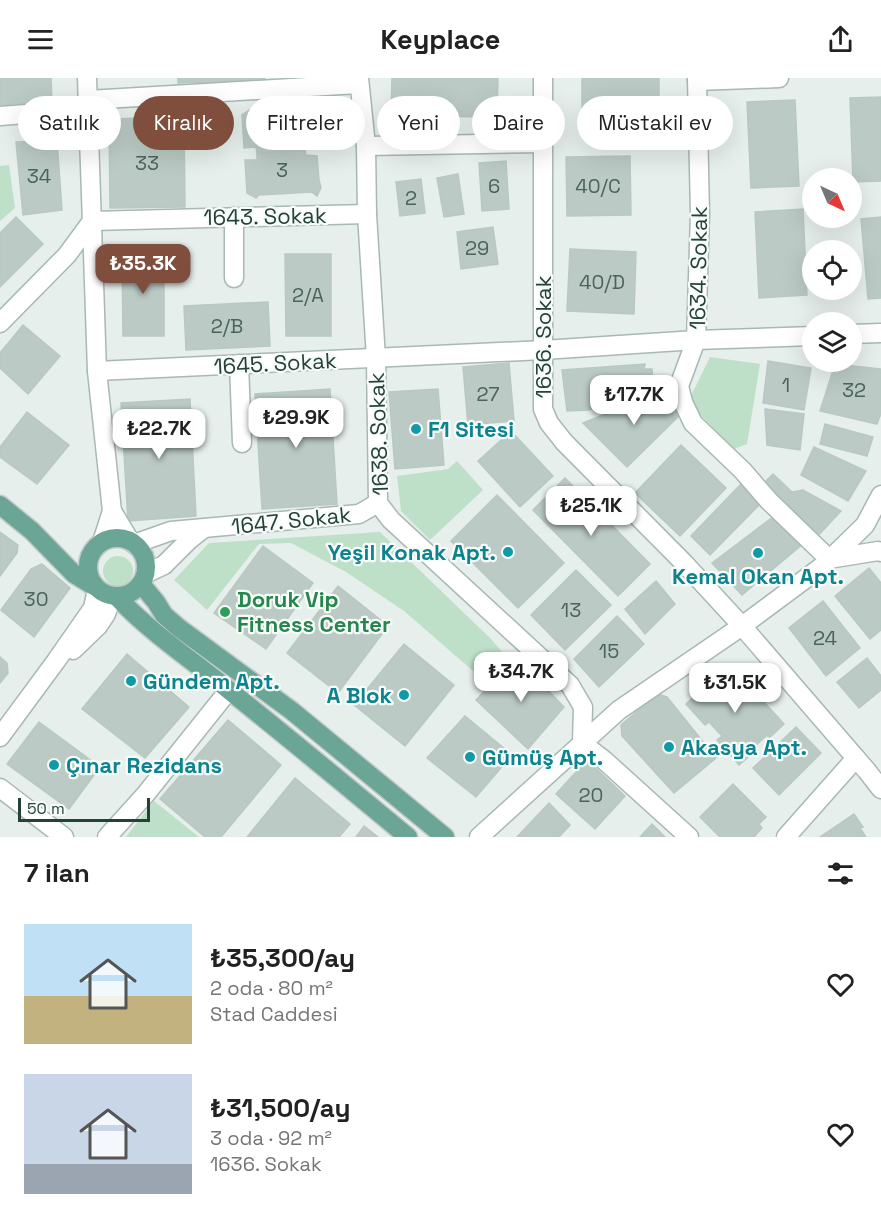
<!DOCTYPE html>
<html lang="tr">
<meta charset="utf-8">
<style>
:root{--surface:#fff;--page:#f2f2f2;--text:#222;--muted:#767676;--accent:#804e3d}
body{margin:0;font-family:"Space Grotesk",sans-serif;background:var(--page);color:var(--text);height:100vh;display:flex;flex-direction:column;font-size:22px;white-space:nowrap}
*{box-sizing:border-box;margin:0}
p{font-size:20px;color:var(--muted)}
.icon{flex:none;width:33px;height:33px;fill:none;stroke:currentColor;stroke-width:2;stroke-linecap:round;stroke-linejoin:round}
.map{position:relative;height:759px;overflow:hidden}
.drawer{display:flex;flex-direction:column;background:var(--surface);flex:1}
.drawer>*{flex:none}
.top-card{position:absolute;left:18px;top:18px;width:846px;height:54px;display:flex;gap:12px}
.needle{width:39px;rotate:136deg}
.tools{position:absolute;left:802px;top:90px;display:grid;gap:12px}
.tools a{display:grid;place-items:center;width:60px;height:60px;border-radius:50%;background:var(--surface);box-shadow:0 6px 24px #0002;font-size:30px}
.scale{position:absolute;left:18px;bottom:15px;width:132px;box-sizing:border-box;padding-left:6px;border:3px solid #24423a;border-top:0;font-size:16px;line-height:21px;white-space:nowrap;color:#24423a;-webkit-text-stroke:4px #f7fbf9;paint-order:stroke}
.price{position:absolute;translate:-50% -51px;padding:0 14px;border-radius:12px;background:#fff;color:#222;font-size:20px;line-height:39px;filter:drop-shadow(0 2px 3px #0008)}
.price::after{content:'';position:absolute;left:50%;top:36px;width:18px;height:14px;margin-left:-9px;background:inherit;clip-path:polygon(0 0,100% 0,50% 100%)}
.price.selected{background:var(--accent);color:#fff}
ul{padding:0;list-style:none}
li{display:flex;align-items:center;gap:18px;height:150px;padding:0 24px}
li span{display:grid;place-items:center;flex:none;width:168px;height:120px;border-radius:0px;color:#555}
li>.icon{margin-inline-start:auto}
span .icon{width:72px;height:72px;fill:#fffc;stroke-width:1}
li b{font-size:26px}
h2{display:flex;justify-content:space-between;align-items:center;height:72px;padding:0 24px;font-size:26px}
.tag{padding:0 21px;border-radius:27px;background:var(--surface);box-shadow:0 6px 24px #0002;font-size:21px;line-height:54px}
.tag.selected{background:var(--accent);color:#fff}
header{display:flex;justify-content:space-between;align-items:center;height:78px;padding:0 24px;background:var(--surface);font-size:27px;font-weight:700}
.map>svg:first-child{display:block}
</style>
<header><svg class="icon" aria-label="menu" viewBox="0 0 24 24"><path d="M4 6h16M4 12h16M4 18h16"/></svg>Keyplace<svg class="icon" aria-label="share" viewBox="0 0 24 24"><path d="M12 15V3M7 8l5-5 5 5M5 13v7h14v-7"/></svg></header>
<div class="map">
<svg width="881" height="759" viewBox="0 0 881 759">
<rect width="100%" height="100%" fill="#e6efeb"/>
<g fill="#bfe0c8">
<path d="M 9,87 L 15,130 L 0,143 L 0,88 Z"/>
<path d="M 710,279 L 760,286 L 747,366 L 734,371 L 688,324 Z"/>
<path d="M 457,383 L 483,412 L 430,462 L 401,433 L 397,398 L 448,391 Z"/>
<path d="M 380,454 L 491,561 L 509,582 L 487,605 L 404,533 L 346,494 L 291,465 L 259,466 L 207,532 L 174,502 L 209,465 Z"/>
<circle cx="118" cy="493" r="15"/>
<path d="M 154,723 L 199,759 L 126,759 Z"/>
</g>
<g fill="#bbcac4" stroke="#b8c9c2" stroke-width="1.5">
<path d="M 0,0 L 51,0 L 52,23 L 0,27 Z"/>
<path d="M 178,0 L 265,0 L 265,2 L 178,5 Z"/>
<path d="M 392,0 L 498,0 L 497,39 L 391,38 Z"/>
<rect x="582" y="0" width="77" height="45"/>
<path d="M 881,19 L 881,103 L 853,104 L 850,20 Z"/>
<path d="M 795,22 L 799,108 L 751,110 L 747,24 Z"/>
<path d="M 311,26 L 316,34 L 315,42 L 316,66 L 304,68 L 305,73 L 257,75 L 256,69 L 244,70 L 242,37 L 251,31 L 253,34 L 307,31 Z"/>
<path d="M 184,39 L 185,129 L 110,130 L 109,41 Z"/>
<path d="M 57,63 L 62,132 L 23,137 L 16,64 Z"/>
<path d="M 305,73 L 306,77 L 317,78 L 319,102 L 321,110 L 317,118 L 312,114 L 259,117 L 256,120 L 247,115 L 245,82 L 257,82 L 257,75 Z"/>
<path d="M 630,78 L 631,137 L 567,138 L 566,79 Z"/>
<path d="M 506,83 L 509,131 L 482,133 L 479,85 Z"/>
<path d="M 458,96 L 464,136 L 444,139 L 437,100 Z"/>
<path d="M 421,101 L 425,135 L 400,138 L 396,104 Z"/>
<path d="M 803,131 L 807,217 L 759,220 L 755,134 Z"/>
<path d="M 16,139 L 43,166 L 0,209 L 0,155 Z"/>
<path d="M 881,139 L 881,220 L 868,221 L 861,141 Z"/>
<path d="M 493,149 L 498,186 L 461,191 L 457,154 Z"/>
<path d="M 570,171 L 636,174 L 634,236 L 567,233 Z"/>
<path d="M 285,176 L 331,176 L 331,258 L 286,258 Z"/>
<path d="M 122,177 L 164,177 L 164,258 L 123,258 Z"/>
<path d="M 268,224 L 270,268 L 186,272 L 184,228 Z"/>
<path d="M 23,247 L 60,278 L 28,316 L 0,290 L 0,275 Z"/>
<path d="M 768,283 L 811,290 L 804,332 L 763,325 Z"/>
<path d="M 509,285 L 514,343 L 468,347 L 463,289 Z"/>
<path d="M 645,286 L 644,291 L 652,291 L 653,305 L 648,305 L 647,311 L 589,332 L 567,333 L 562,292 Z"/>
<path d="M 835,286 L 881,291 L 881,335 L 877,346 L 820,333 Z"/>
<path d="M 330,311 L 337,426 L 262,431 L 255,316 Z"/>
<path d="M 438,311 L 444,387 L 395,391 L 389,314 Z"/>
<path d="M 661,314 L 681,336 L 627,389 L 583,345 Z"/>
<path d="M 190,321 L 196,438 L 128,443 L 121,325 Z"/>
<path d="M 765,331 L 804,336 L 800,372 L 767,367 Z"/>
<path d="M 27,334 L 69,367 L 37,406 L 0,379 L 0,369 Z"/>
<path d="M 825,346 L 873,359 L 867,378 L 820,366 Z"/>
<path d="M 511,353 L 553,398 L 520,429 L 478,383 Z"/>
<path d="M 681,367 L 726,410 L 680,458 L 635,415 Z"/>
<path d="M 814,369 L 866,393 L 848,423 L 801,397 Z"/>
<path d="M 773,396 L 792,414 L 803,412 L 841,433 L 815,461 L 763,406 Z"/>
<path d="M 565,400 L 650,486 L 618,518 L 533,432 Z"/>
<path d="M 741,406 L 761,425 L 710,477 L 691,458 Z"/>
<path d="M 497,417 L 564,485 L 518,530 L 451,463 Z"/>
<path d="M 777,436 L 804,465 L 742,517 L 712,485 Z"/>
<path d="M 0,454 L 18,467 L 17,475 L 0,498 Z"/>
<path d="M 263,468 L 313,505 L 266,571 L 214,535 Z"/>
<path d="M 42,486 L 70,510 L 34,559 L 1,532 L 31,491 Z"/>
<path d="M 869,490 L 881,505 L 881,552 L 870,561 L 835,518 Z"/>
<path d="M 576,492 L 611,527 L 565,572 L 531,537 Z"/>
<path d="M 656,503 L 675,526 L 645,556 L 625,531 Z"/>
<path d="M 338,508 L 388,548 L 338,615 L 287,575 Z"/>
<path d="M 823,523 L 860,570 L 826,598 L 789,550 Z"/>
<path d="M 617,538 L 644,566 L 599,609 L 574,581 Z"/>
<path d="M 404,566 L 454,607 L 405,668 L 354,627 Z"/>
<path d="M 127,576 L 189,629 L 145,680 L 82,631 Z"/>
<path d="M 0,579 L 7,585 L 8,595 L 0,605 Z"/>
<path d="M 516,579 L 564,629 L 528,671 L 476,622 Z"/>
<path d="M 867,580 L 881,598 L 881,612 L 859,630 L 837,604 Z"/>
<path d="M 730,586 L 751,609 L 747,612 L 760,625 L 763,623 L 784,646 L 769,660 L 767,657 L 752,671 L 754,674 L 739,687 L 717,662 L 722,658 L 709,644 L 705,647 L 686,626 L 699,614 L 701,615 Z"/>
<path d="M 657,616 L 667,619 L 716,680 L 674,715 L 622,658 L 621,647 Z"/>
<path d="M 465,638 L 512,677 L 476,719 L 427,680 Z"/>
<path d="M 228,642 L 281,687 L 221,759 L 205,759 L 160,721 Z"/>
<path d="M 39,644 L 100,689 L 69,731 L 7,686 Z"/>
<path d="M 796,649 L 821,675 L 779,717 L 753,690 Z"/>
<path d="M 587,682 L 625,718 L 595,751 L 556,716 Z"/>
<path d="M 295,700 L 350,746 L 339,759 L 247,759 Z"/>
<path d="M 733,706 L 766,739 L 759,746 L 762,750 L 754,759 L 720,759 L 700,739 Z"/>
<path d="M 549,725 L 570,747 L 559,759 L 517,759 Z"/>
<path d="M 854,736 L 863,749 L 860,750 L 866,759 L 820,759 Z"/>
<path d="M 652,746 L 665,759 L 640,759 Z"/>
<path d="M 364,748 L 378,759 L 356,759 Z"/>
</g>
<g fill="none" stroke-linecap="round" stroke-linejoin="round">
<g stroke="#a8b8b2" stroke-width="21">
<g id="minor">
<path d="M 87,0 L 97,293 L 112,433 L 102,464"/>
<path d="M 359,0 L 366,68 L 367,136 L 376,280 L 378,425 L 391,442 L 570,607 L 583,629 L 582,665 L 604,682 L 689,759"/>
<path d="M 543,0 L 543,331 L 549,345 L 564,364 L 685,486 L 742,548 L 867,693 L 881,711"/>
<path d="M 697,0 L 700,136 L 696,262 L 679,308 L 683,324 L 693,345 L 743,393 L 769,423 L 829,481 L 878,473 L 881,474"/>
<path d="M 697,3 L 779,0"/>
<path d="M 88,22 L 359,6"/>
<path d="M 0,38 L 89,31"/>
<path d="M 366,68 L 543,65"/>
<path d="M 234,139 L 234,200"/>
<path d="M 0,245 L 67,177 L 92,143 L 367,136"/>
<path d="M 852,256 L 881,255"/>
<path d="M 239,286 L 242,365"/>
<path d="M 97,293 L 543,272 L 696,262 L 813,258"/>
<path d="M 112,433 L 130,463"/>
<path d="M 134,466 L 171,453 L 359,436 L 378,425"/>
<path d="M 145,496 L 164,487 L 189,462 L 203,451"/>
<path d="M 73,572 L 98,548 L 106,536 L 112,518"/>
<path d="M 0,659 L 56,583 L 93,530 L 97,511"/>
<path d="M 0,710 L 64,759"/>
<path d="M 107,759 L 145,717 L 229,612"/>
<path d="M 479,759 L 619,632 L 742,548 L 824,487 L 865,447 L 881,417"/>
<path d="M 786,759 L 856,680"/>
</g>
</g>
<g stroke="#c2cac8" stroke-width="21">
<g id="major">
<path d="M 0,427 L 32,453 L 74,496 L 92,507"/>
<circle cx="117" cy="489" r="29"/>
<path d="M 141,506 L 156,524 L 164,537 L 179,550 L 292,633 L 445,759"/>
<path d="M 117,519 C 151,555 192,582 230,613 C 290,661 349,710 408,759"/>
</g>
</g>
<use href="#minor" stroke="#fff" stroke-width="18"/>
<use href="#major" stroke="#6aa596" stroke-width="18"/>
</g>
<g fill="#0f9aa8" stroke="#f7fbf9" stroke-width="2">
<circle cx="416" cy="351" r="6"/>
<circle cx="508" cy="474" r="6"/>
<circle cx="758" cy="475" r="6"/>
<circle cx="131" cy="603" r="6"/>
<circle cx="404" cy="617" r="6"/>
<circle cx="669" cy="669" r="6"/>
<circle cx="470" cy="679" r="6"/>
<circle cx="54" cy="687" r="6"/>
</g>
<circle fill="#2e9e5b" stroke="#f7fbf9" stroke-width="2" cx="225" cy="534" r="6"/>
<g text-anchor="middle" stroke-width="4.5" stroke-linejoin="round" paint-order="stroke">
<g font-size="20" fill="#4a645c">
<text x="147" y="92">33</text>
<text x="282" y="99">3</text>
<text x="39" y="105">34</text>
<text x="494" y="115">6</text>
<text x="598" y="115">40/C</text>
<text x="411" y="127">2</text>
<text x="477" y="177">29</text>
<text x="602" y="211">40/D</text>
<text x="308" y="224">2/A</text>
<text x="227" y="255">2/B</text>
<text x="786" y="314">1</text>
<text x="854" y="319">32</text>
<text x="488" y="323">27</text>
<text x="36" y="528">30</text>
<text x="571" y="539">13</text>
<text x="825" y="567">24</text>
<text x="609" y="580">15</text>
<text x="591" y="724">20</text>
</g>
<g font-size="22" fill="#24423a" stroke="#f7fbf9">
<text transform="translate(265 138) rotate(-1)" y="8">1643. Sokak</text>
<text transform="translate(698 190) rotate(-89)" y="8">1634. Sokak</text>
<text transform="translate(543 259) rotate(-90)" y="8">1636. Sokak</text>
<text transform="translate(275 285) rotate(-3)" y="8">1645. Sokak</text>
<text transform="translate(378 356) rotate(-92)" y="8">1638. Sokak</text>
<text transform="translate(291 442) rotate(-6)" y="8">1647. Sokak</text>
</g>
<g font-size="22" font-weight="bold" fill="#0d838f" stroke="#f7fbf9" text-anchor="start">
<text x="428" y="359">F1 Sitesi</text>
<text x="496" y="482" text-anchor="end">Yeşil Konak Apt.</text>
<text x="758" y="506" text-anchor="middle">Kemal Okan Apt.</text>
<text x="143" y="611">Gündem Apt.</text>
<text x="392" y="625" text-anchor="end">A Blok</text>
<text x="681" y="677">Akasya Apt.</text>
<text x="482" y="687">Gümüş Apt.</text>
<text x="66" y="695">Çınar Rezidans</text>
</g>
<g font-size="22" font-weight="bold" fill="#27864d" stroke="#f7fbf9" text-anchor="start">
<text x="237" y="529">Doruk Vip<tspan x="237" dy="25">Fitness Center</tspan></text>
</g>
</g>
</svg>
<div class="tools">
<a><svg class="needle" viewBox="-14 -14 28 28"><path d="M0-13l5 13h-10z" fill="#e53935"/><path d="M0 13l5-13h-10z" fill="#767676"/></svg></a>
<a><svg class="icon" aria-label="locate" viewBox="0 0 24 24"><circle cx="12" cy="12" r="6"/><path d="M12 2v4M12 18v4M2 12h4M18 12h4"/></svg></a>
<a><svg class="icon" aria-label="layers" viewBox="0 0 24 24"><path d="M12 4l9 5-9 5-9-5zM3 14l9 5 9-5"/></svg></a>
</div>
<div class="scale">50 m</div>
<b class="price selected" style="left:143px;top:217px">₺35.3K</b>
<b class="price" style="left:634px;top:348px">₺17.7K</b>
<b class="price" style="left:296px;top:371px">₺29.9K</b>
<b class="price" style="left:159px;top:382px">₺22.7K</b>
<b class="price" style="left:591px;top:459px">₺25.1K</b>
<b class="price" style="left:521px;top:625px">₺34.7K</b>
<b class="price" style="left:735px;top:636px">₺31.5K</b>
<div class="top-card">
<a class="tag">Satılık</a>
<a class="tag selected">Kiralık</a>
<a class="tag">Filtreler</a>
<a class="tag">Yeni</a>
<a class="tag">Daire</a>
<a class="tag">Müstakil ev</a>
</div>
</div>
<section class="drawer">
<h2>7 ilan<svg class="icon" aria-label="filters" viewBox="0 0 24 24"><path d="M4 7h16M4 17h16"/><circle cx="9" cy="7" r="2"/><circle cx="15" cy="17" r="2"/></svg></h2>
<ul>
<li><span style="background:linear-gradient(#bfe0f5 60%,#c2b280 0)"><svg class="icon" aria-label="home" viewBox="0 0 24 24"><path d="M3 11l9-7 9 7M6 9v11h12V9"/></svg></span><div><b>₺35,300/ay</b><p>2 oda · 80 m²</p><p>Stad Caddesi</p></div><svg class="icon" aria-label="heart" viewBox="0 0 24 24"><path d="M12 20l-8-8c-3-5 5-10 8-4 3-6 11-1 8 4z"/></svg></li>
<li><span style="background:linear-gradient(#c9d6e8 75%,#9aa5b1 0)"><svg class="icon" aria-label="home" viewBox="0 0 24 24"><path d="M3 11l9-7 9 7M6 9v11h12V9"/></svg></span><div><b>₺31,500/ay</b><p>3 oda · 92 m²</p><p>1636. Sokak</p></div><svg class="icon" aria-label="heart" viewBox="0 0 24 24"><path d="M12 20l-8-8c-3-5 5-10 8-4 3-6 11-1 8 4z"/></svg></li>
</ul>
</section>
